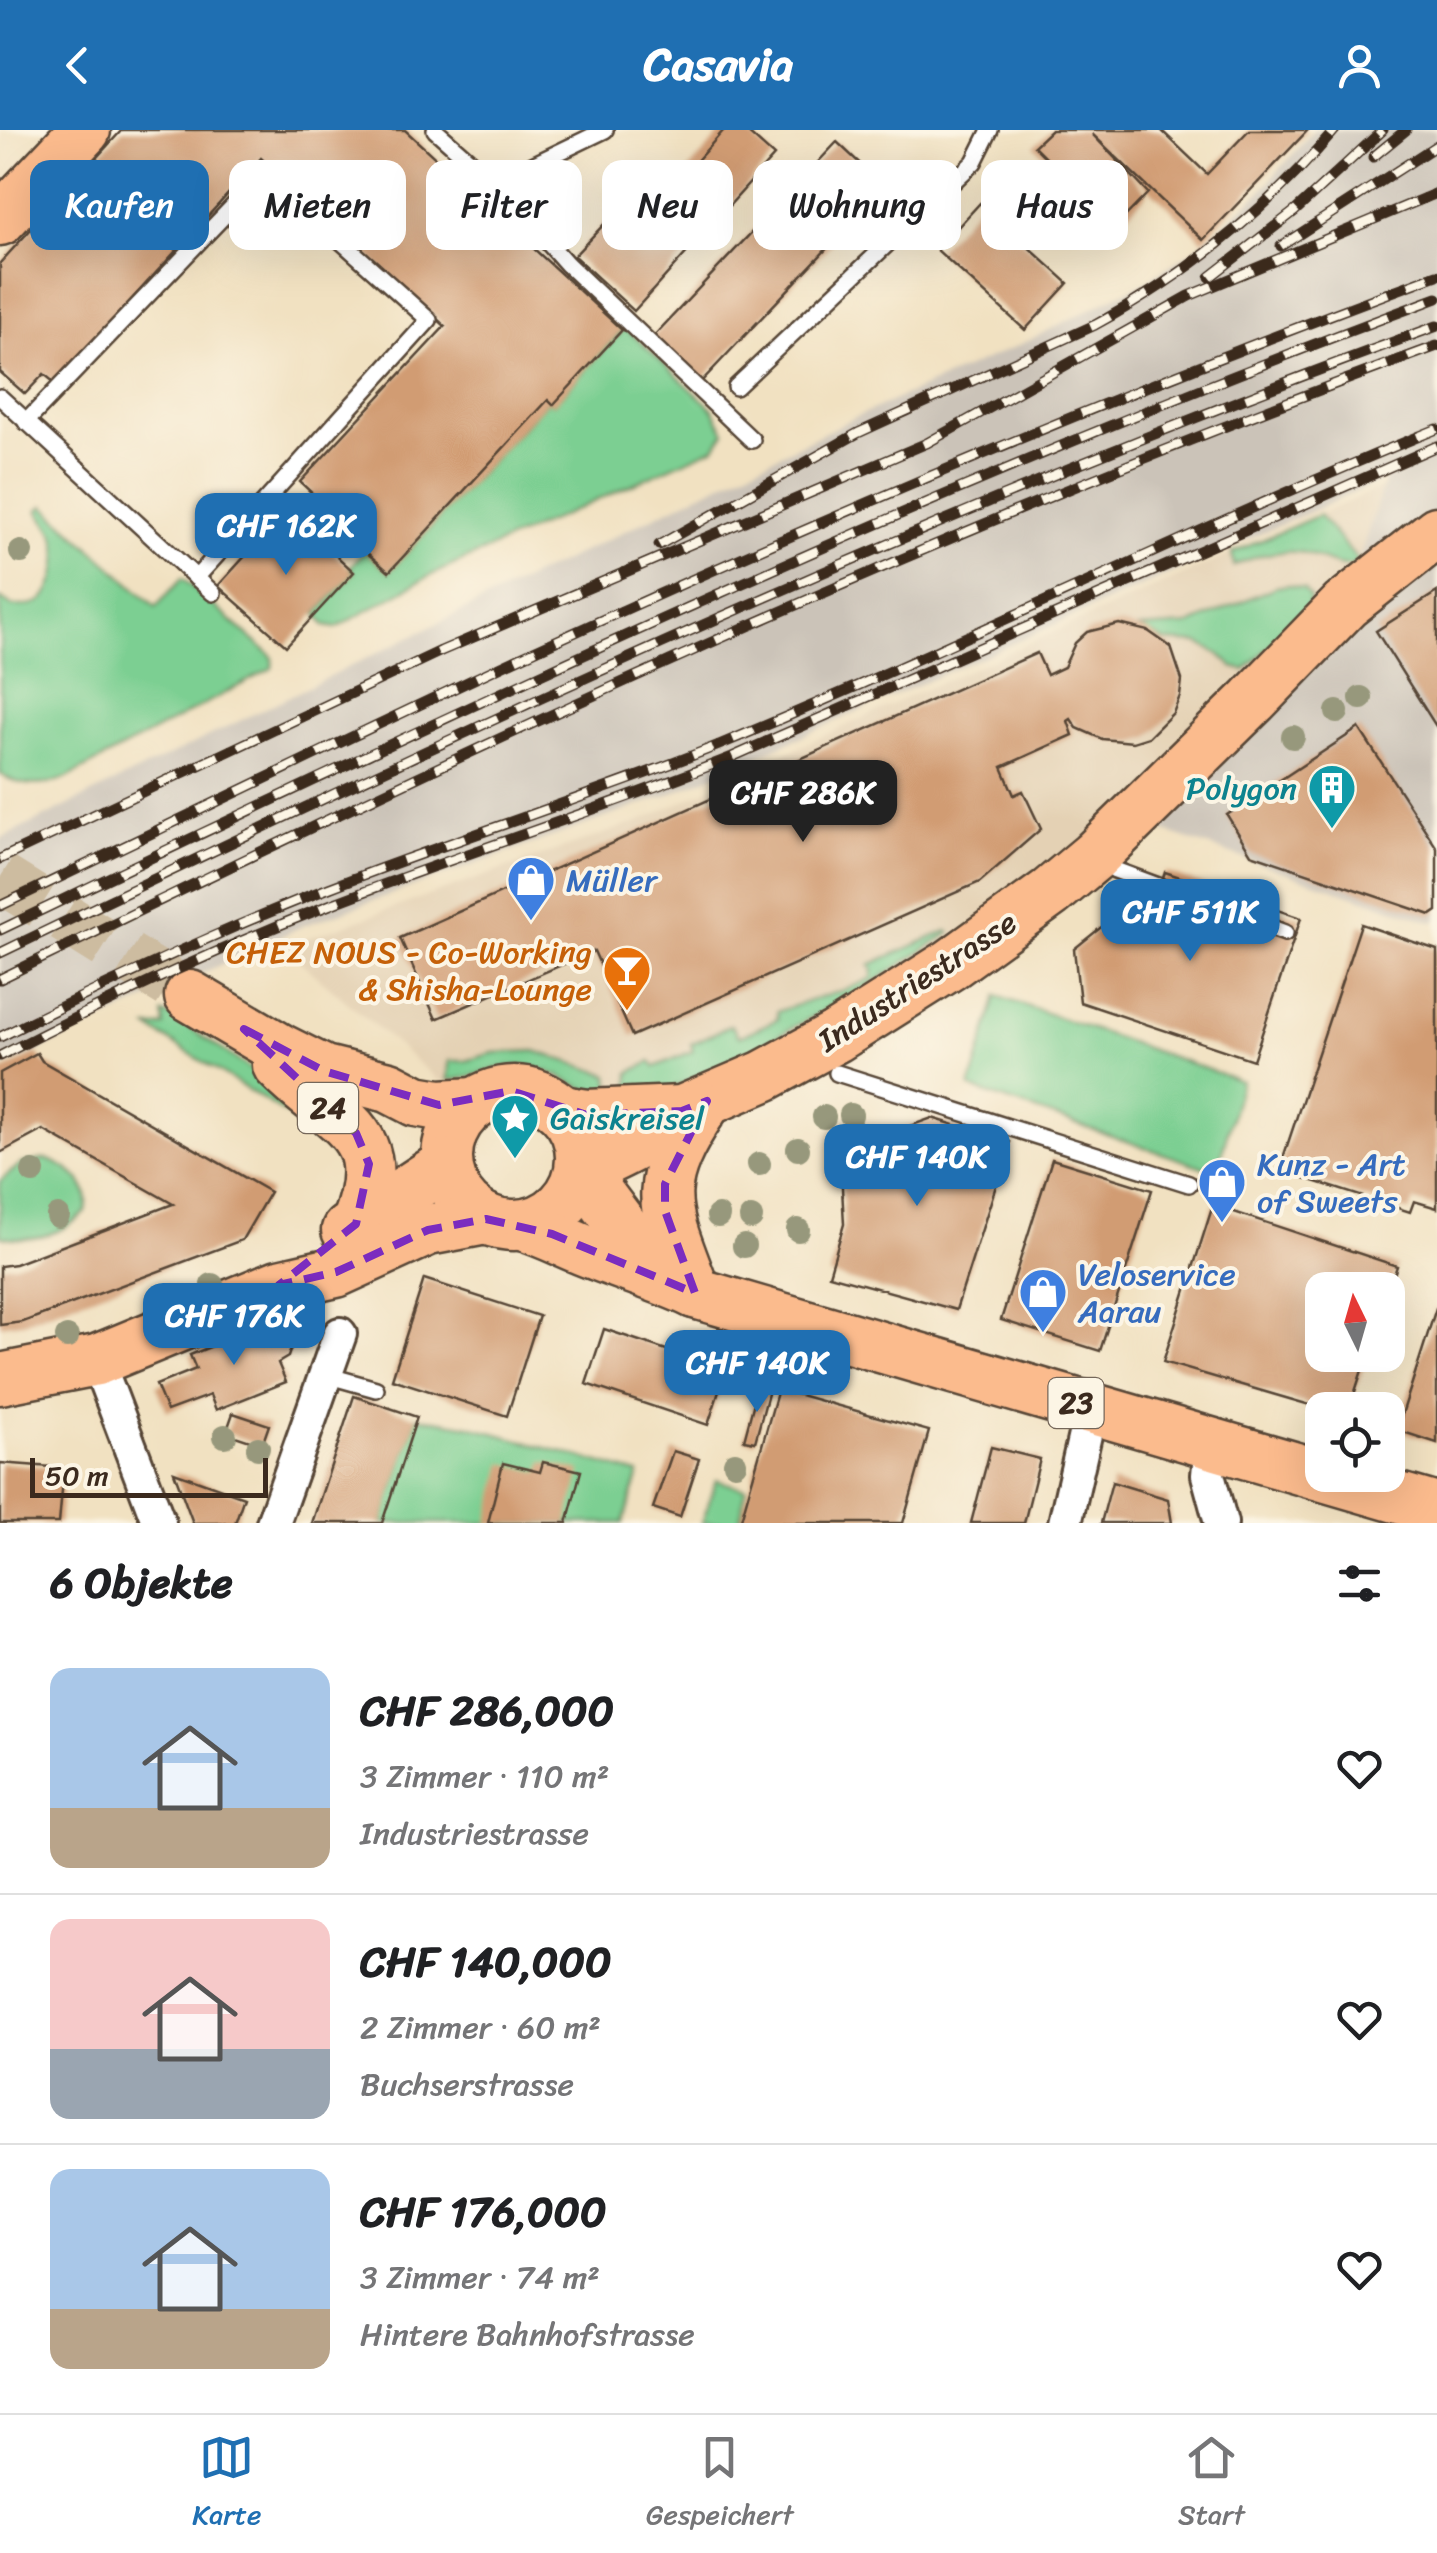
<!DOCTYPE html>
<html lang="de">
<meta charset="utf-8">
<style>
:root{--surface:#fff;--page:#f6f6f6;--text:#202124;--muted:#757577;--line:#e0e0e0;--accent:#1f6fb2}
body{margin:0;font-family:Sriracha,sans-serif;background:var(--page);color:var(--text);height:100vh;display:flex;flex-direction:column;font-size:38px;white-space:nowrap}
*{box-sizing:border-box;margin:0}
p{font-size:32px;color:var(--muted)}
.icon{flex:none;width:55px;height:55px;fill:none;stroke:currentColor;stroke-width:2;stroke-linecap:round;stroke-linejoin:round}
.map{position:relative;height:1393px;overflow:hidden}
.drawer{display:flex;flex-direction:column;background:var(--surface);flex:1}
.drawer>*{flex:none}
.top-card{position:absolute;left:30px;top:30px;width:1378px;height:90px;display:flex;gap:20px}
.needle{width:65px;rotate:355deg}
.controls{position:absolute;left:1305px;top:1142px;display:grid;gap:20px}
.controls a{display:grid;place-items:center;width:100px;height:100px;border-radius:20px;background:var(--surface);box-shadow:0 10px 40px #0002;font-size:50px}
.scale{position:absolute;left:30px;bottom:25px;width:238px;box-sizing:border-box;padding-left:10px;border:5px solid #3b2a1e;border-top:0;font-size:28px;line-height:35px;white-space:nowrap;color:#3b2a1e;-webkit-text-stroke:8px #fcf5e5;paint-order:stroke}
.price{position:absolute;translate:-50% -85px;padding:0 22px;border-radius:20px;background:var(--accent);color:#fff;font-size:32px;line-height:65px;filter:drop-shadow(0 2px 5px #0008)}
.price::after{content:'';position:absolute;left:50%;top:60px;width:30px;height:22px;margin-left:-15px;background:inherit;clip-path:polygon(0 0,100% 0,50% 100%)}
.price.on{background:#222;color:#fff}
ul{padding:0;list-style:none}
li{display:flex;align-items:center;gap:30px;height:250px;padding:0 50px}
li+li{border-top:2px solid var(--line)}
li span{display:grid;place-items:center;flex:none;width:280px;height:200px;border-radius:20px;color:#555}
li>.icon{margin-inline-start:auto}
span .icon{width:120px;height:120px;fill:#fffc;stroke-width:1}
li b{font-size:42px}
h2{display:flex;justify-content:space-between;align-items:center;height:120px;padding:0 50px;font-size:42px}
.tag{padding:0 35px;border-radius:20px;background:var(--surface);box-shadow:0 10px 40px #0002;font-size:35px;line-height:90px}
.tag.on{background:var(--accent);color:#fff}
header{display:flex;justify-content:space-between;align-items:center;height:130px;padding:0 50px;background:var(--accent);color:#fff;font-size:45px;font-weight:800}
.tabs{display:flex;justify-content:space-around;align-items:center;height:140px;border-top:2px solid var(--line);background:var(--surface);font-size:28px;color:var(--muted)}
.tabs a{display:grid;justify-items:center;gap:5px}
.tabs .on{color:var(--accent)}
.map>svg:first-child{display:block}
</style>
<header><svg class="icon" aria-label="back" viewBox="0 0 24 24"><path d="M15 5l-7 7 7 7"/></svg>Casavia<svg class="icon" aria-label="person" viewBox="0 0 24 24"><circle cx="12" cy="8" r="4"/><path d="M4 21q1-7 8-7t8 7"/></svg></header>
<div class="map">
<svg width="1437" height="1393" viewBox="0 0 1437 1393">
<rect width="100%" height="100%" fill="#fcf5e5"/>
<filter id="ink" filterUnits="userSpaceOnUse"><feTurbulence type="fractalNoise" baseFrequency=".01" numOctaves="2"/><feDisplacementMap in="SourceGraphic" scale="20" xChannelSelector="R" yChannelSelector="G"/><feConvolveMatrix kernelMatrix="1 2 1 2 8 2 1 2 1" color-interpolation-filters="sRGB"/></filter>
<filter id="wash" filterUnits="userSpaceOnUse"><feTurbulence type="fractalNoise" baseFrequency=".0048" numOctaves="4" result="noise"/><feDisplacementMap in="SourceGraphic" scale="40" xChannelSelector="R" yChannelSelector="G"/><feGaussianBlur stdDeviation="2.25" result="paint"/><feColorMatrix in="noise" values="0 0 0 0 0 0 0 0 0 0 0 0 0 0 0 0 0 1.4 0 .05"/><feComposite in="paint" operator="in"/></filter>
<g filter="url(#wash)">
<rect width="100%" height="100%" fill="#f1e1c1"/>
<path fill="#e4d1b4" d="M 1437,332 L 1437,402 L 1133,691 L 764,946 L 593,970 L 550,946 L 520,938 L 466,952 L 439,951 L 296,828 L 302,810 L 638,692 L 917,563 Z"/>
<path fill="#cbc3b8" d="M 1314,0 L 1437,0 L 1437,790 L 1433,792 L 1133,691 L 1344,475 L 1385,349 L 666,666 L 302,796 L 0,939 L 0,709 L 858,286 L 1019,215 L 1148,150 L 1196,118 L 1259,63 Z"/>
<g fill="#7bcf92" stroke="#5b7c58" stroke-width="2.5">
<path d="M 613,192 L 621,194 L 713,279 L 725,302 L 715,317 L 431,445 L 336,498 L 325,496 L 317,484 L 354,442 L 350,437 L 364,421 L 389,442 L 548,270 L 553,274 L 622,201 Z"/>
<path d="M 44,376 L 156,477 L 182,448 L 268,523 L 273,528 L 272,538 L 65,649 C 41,657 22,658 0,644 L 0,468 L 12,476 C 19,476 30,477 36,474 C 56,464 61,427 55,407 C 53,398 43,390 38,380 Z"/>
<path d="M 1319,385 L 1359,432 C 1339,445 1319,423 1297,422 C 1273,420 1256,426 1234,436 L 1232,423 Z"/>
<path d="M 1288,455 L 1304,459 L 1310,468 L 1308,479 L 1245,540 L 1233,537 L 1219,524 L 1198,513 L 1165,511 L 1140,498 L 1189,495 L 1275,457 Z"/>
<path d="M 947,801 L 950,803 L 865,858 L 730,932 L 655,966 L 629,963 L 630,942 L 651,932 L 655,937 L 693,921 L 691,914 L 731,895 L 739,907 L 778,889 L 777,882 C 809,869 841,864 872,848 L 873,839 L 869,835 Z"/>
<path d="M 997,866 L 1241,951 L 1217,1042 L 970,958 Z"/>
<path d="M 163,884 L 174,887 L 259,945 L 354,1029 L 336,1028 L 304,995 L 149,898 L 165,896 Z"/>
<path d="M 535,921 L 609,945 L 611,966 C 579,962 552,936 519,936 C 495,935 472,950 448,950 L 449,931 L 466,931 L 493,923 Z"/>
<path d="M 46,1029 C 71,1038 92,1053 86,1082 C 60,1105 34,1113 0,1106 L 0,1051 L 21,1034 Z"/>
<path d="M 417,1287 L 466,1295 L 639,1344 L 623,1393 L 382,1393 Z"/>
<path d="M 716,1350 L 746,1359 L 739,1393 L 702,1393 Z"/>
</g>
<g id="blocks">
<g fill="#d19c73">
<path d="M 122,0 L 405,0 L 622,200 L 553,275 L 548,270 L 389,442 L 306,370 L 312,363 L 300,352 L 445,196 L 261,28 L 55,253 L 44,244 L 25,264 L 0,242 L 0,133 Z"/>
<path d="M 724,0 L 745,0 L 774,26 L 634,181 L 574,126 L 623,74 L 615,67 L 645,37 L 670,61 Z"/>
<path d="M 1051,0 L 1161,0 L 1207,44 L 1249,0 L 1308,0 L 1203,110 L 1092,4 L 1148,63 L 1115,97 L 1034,16 Z"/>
<path d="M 837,12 L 885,57 L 699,254 L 651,209 Z"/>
<path d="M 980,73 L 1068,153 L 1025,200 L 937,120 Z"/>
<path d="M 287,380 L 354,442 L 286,516 L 218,456 Z"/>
<path d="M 1437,462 L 1437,598 L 1376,501 Z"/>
<path d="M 1119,494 L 1148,501 L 1171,517 L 1182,550 L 1180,566 L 1173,583 L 1149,607 L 1133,612 L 1102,609 L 1077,598 L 1071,589 L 1068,591 L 1073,605 L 1002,637 L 1014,665 L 1023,661 L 1041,699 L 980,752 L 632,906 L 594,821 L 436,889 L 400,808 L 1037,523 L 1047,545 L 1064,537 L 1075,513 L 1087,502 Z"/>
<path d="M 1359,598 L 1437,718 L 1437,781 L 1431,785 L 1251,724 L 1227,685 Z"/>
<path d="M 1165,742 L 1301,788 L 1253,930 L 1080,872 L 1074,819 L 1140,766 L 1155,771 Z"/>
<path d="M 1361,794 L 1437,820 L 1437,1078 L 1414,1071 L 1410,1082 L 1279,1040 Z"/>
<path d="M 37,923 L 42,931 L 270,1062 L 242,1110 L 23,1192 L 0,1195 L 0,1136 L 15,1134 L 173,1074 L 43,1000 L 0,1023 L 0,943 Z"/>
<path d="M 932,988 L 1010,1012 L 956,1180 L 829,1145 L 844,1094 L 840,1021 Z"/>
<path d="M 1052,1029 L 1152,1060 L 1100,1221 L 1001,1190 Z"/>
<path d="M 1213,1075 L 1397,1136 L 1389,1160 L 1322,1160 L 1322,1225 L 1367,1225 L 1349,1280 L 1327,1280 L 1163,1232 Z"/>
<path d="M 424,1149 L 539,1186 L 507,1286 L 392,1249 Z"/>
<path d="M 1436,1178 L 1437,1178 L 1437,1313 L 1397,1300 Z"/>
<path d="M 285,1187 L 298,1197 L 288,1227 L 278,1233 L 286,1252 L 216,1280 L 210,1265 L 167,1281 L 156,1255 L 196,1239 L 190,1225 Z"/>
<path d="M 604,1199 L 726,1240 L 708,1295 L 586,1254 Z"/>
<path d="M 758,1257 L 769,1260 L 755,1312 L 744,1310 Z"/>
<path d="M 778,1259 L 929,1301 L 903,1393 L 740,1393 Z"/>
<path d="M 354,1266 L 417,1287 L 382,1393 L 312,1393 Z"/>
<path d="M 233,1283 L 269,1295 L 262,1315 L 226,1303 Z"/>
<path d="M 991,1317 L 1040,1329 L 1024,1393 L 971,1393 Z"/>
<path d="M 673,1321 L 699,1329 L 680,1387 L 653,1378 Z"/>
<path d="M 543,1332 L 581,1341 L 567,1393 L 488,1393 L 503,1333 L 540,1342 Z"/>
<path d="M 0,1333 L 64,1338 L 59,1393 L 0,1393 Z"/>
<path d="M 174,1342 L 244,1367 L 235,1393 L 193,1393 Z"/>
<path d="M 1112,1352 L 1168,1369 L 1172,1393 L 1101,1393 Z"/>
</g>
</g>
</g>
<g filter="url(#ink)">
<use href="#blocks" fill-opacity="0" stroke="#564536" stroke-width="2.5"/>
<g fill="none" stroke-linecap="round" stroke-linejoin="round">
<path stroke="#cdbca0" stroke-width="50" stroke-dasharray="50 25" stroke-linecap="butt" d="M 0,748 L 190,866"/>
<g stroke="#564536" stroke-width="20">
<g id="service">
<path d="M 435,0 L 495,53 L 567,134 L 752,310"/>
<path d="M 495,53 L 605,0"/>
<path d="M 736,257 L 974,32 L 990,0"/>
<path d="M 0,267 L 213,463"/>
<path d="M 26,292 L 265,43 L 429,190 L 196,448"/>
<path d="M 1099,729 L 1115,740 L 1285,803"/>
<path d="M 837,943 L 1189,1054"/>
<path d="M 326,1245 L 376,1259"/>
</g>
</g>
<g stroke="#564536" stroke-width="38">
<g id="minor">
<path d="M 97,1230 L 159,1393"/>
<path d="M 1211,1313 L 1208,1345 L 1221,1393"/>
<path d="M 273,1393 L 340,1204"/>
<path d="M 1065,1393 L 1091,1278"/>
</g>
</g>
<g stroke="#564536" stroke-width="55">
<g id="primary">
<path d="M 0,90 L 85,0"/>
<path d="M 190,866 L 280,919 L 324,941 L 389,957 L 416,971 L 439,975 L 476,973"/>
<path d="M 278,935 C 334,994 393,997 356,1094"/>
<circle cx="514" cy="1028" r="67"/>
<path d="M 562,981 L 587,985 L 682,981 L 764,946 L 836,907 L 950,835 L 1051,762 L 1094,726 L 1253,570 L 1345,475 L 1437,402"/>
<path d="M 522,1095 C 549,1103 571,1116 597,1125 C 630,1138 663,1148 695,1163 L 1437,1379"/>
<path d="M 347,1100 L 447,1034"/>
<path d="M 660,1146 L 581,1041 C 618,1024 652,1010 682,981"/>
<path d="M 695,1163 C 663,1077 648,1060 703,977"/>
<path d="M 0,1249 L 97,1230 L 279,1155 L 336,1142 L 428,1100 L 486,1089"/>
</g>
</g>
<use href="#service" stroke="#fff" stroke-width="15"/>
<use href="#minor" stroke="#fff" stroke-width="32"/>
<use href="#primary" stroke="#fbbb8d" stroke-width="50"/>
<g stroke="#3b2a1e" stroke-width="11">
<g id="rail">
<path d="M 1373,27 L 1406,0"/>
<path d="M 1281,116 L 1437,15"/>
<path d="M 1210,147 L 1295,81 L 1383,0"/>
<path d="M 659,415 L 858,303 L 1095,195 C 1187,145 1267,80 1335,0"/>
<path d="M 0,729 L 441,521 L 927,313 L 1189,166 L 1437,63"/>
<path d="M 0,776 C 178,691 355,604 534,521 C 831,385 1131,258 1437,145"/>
<path d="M 0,800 C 472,573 946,350 1437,168"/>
<path d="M 0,823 C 471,596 946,375 1437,196"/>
<path d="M 0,849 C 469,617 945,396 1437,216"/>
<path d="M 0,907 C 108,853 216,802 329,758 C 458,708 590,667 719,615 C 961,515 1195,397 1437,299"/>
<path d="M 0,926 C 108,870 219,818 332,774 C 464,723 600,680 732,627 L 1437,316"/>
</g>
</g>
<use href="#rail" stroke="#fcf5e5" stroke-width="8" stroke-dasharray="22" stroke-linecap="butt"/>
</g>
<g fill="#97987b">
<circle cx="21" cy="422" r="12"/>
<circle cx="1361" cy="568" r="12"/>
<circle cx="1337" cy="582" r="12"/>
<circle cx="1293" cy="607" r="12"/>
<circle cx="851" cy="985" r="12"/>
<circle cx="824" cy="987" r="12"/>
<circle cx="798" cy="1019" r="12"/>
<circle cx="759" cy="1034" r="12"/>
<circle cx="33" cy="1042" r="12"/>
<circle cx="58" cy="1086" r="12"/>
<circle cx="718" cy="1086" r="12"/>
<circle cx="751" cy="1088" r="12"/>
<circle cx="798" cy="1100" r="12"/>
<circle cx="744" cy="1116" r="12"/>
<circle cx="212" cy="1155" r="12"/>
<circle cx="67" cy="1207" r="12"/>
<circle cx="225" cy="1306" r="12"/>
<circle cx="258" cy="1318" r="12"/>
<circle cx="735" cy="1333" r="12"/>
</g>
</g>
<path fill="none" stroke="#7b2cbf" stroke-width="8" stroke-dasharray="20 12" stroke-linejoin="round" d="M 244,899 L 324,941 L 439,975 L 511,961 L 587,985 L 682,981 L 707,971 L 665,1054 L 665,1081 L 695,1163 L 552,1104 L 486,1089 L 428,1100 L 336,1142 L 279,1155 L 356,1094 L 369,1034 L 356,1003 Z"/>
<defs>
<g id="building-pin" transform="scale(2.5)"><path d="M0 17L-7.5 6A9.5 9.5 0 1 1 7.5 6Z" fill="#0f9aa8" stroke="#fcf5e5"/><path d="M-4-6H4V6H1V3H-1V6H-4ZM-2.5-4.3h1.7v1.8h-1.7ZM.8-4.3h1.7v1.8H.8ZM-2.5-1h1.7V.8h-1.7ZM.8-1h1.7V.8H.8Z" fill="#fff"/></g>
<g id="shop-pin" transform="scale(2.5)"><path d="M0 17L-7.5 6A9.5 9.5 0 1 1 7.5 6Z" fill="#3f7fe0" stroke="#fcf5e5"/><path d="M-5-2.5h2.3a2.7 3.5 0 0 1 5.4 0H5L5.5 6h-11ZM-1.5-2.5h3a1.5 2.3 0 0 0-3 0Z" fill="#fff"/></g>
<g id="bar-pin" transform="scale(2.5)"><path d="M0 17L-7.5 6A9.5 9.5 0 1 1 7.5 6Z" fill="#e8710a" stroke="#fcf5e5"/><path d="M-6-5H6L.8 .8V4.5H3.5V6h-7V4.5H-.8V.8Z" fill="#fff"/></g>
<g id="sight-pin" transform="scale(2.5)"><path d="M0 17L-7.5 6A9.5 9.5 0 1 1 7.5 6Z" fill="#0f9aa8" stroke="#fcf5e5"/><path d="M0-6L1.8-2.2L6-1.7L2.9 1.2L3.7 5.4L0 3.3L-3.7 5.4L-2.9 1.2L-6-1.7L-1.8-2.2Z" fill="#fff"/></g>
</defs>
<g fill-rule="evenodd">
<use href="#building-pin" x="1332" y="658"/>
<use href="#shop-pin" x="531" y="750"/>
<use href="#bar-pin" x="627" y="840"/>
<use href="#sight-pin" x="515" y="988"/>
<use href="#shop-pin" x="1222" y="1052"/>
<use href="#shop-pin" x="1043" y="1162"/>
</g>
<g text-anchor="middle" stroke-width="8" stroke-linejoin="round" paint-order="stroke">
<g fill="#fcf5e5" stroke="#75675a" stroke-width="2.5">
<rect x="298" y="953" width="60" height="50" rx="8"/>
<rect x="1048.5" y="1248" width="55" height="50" rx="8"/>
</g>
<g font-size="30" font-weight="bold" fill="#3b2a1e">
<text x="328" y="988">24</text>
<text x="1076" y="1283">23</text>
</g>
<g font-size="32" fill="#0d838f" stroke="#fcf5e5" text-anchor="end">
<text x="1297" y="669">Polygon</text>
<text x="550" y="999" text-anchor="start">Gaiskreisel</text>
</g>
<g font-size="32" fill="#366cbe" stroke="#fcf5e5" text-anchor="start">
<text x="566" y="761">Müller</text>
<text x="1257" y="1045">Kunz - Art<tspan x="1257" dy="37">of Sweets</tspan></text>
<text x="1078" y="1155">Veloservice<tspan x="1078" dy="37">Aarau</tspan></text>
</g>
<g font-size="32" fill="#c56008" stroke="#fcf5e5" text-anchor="end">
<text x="592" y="833">CHEZ NOUS - Co-Working<tspan x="592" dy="37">&amp; Shisha-Lounge</tspan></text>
</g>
<g font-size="32" fill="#3b2a1e" stroke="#fcf5e5">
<text transform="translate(917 851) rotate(-33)" y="11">Industriestrasse</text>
</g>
</g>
</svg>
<div class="controls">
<a><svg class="needle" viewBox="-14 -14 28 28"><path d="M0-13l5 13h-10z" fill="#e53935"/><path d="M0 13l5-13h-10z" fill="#757577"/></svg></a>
<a><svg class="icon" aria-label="locate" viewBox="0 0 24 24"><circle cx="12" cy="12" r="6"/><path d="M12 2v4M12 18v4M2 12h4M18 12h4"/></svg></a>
</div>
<div class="scale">50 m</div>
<b class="price" style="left:286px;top:448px">CHF 162K</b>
<b class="price on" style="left:803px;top:715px">CHF 286K</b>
<b class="price" style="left:1190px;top:834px">CHF 511K</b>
<b class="price" style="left:917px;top:1079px">CHF 140K</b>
<b class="price" style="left:234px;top:1238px">CHF 176K</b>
<b class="price" style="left:757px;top:1285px">CHF 140K</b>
<div class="top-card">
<a class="tag on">Kaufen</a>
<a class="tag">Mieten</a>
<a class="tag">Filter</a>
<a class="tag">Neu</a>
<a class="tag">Wohnung</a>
<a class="tag">Haus</a>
</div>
</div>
<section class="drawer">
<h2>6 Objekte<svg class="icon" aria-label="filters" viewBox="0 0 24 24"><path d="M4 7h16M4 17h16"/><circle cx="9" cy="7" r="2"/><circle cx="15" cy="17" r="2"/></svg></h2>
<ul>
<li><span style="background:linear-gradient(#a9c7e8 70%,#b9a48a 0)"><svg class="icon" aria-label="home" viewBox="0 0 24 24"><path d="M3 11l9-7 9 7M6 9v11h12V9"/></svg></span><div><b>CHF 286,000</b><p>3 Zimmer · 110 m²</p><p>Industriestrasse</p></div><svg class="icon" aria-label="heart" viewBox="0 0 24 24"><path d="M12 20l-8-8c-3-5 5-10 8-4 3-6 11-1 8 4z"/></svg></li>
<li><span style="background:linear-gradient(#f6c9c9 65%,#9aa5b1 0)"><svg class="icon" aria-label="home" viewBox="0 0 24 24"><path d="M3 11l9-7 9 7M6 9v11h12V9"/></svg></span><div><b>CHF 140,000</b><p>2 Zimmer · 60 m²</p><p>Buchserstrasse</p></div><svg class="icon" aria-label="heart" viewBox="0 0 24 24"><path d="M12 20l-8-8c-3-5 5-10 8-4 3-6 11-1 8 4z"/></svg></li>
<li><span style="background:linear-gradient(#a9c7e8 70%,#b9a48a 0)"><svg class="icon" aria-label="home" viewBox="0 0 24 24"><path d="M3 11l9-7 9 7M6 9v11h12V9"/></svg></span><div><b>CHF 176,000</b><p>3 Zimmer · 74 m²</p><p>Hintere Bahnhofstrasse</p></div><svg class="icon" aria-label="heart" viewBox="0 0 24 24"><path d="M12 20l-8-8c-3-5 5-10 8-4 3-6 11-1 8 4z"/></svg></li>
</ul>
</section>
<nav class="tabs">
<a class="on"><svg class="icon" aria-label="map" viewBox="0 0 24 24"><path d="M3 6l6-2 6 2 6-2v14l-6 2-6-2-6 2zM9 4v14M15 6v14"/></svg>Karte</a>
<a><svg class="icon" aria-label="saved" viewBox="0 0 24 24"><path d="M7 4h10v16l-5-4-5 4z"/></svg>Gespeichert</a>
<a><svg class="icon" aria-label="home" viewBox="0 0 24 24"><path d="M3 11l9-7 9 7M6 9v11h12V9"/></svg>Start</a>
</nav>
